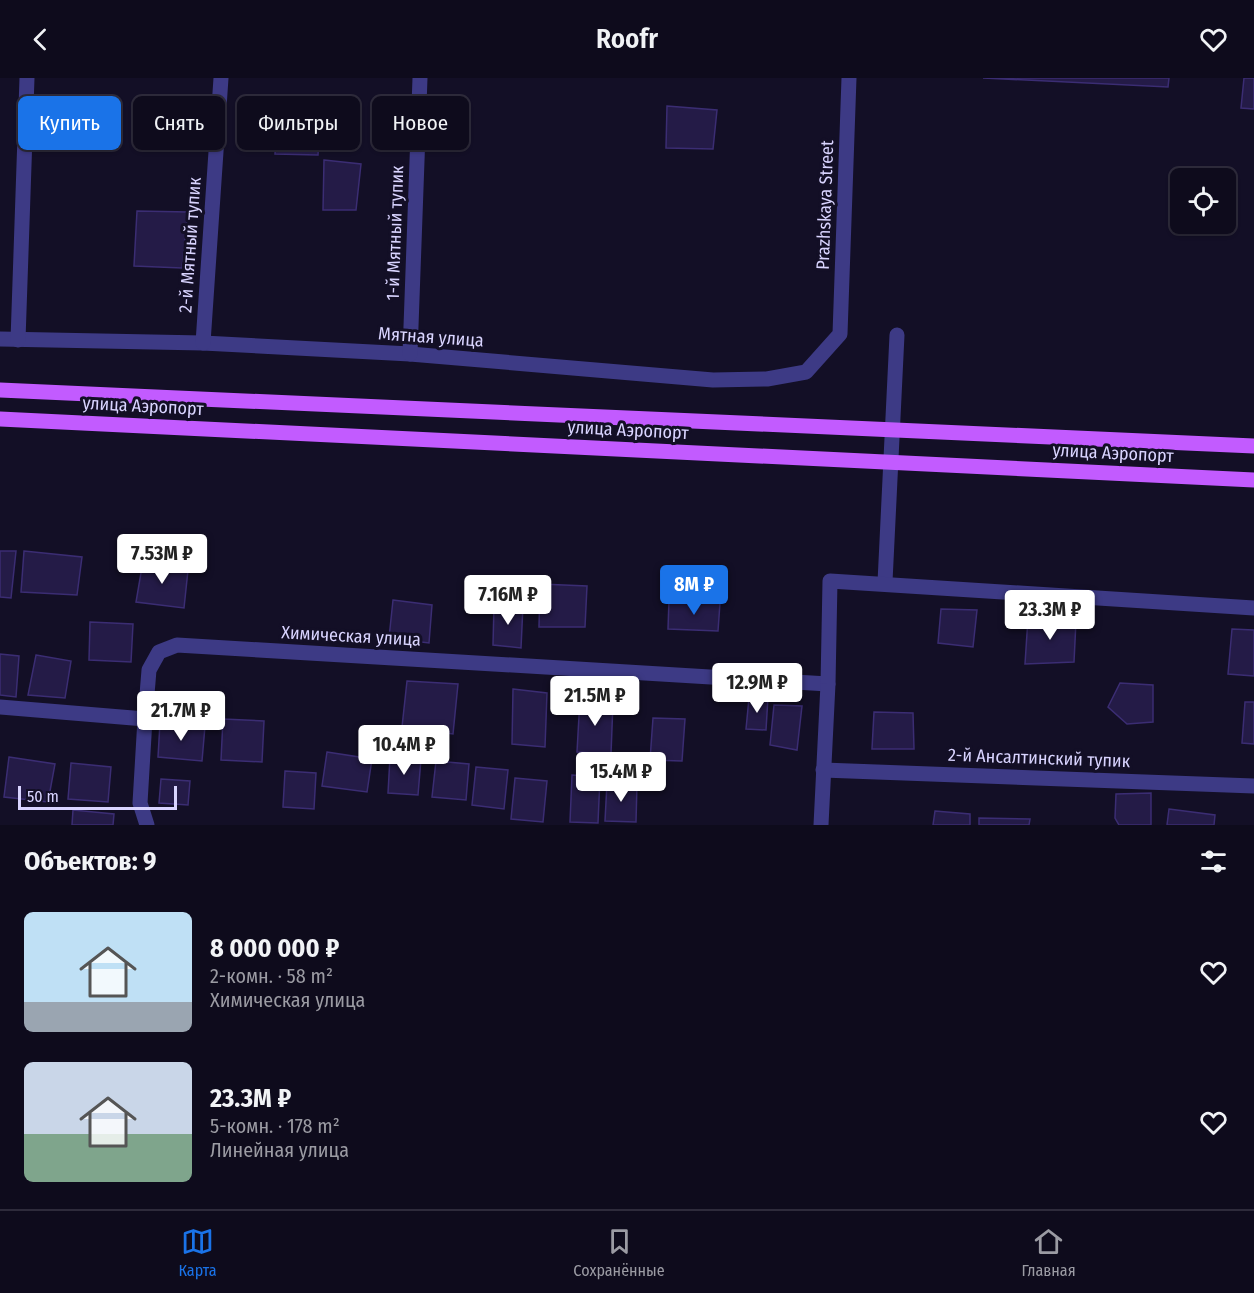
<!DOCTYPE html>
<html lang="ru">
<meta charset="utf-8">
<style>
:root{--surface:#0e0b1c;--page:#171425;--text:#f1f3f6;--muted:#9b9ba3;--line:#2e2b3b;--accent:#1a73e8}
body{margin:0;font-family:"Fira Sans Condensed",sans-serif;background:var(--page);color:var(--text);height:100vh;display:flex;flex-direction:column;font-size:22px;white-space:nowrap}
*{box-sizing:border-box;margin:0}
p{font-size:20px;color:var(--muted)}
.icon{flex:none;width:33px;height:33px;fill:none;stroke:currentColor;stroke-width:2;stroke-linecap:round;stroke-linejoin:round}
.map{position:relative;height:747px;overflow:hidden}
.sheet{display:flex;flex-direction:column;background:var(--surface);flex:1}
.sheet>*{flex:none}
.hud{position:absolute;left:18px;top:18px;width:600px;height:54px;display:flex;gap:12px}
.tools{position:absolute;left:1170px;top:90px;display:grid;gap:12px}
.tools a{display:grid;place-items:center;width:66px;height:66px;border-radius:9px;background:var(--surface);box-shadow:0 2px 4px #0004,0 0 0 2px var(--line);font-size:30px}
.scale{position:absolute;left:18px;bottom:15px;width:159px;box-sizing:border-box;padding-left:6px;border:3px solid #d9d4ff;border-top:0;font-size:16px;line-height:21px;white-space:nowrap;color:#d9d4ff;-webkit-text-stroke:4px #130f26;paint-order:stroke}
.price{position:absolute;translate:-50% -51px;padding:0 14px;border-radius:6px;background:#fff;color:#222;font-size:20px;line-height:39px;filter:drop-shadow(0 2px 3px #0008)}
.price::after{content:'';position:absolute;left:50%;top:36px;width:18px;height:14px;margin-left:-9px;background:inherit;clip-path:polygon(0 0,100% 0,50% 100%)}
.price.current{background:var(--accent);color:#fff}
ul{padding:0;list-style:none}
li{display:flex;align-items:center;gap:18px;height:150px;padding:0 24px}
li span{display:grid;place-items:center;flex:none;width:168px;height:120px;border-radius:9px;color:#555}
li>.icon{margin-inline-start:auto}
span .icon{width:72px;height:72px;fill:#fffc;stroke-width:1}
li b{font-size:26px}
h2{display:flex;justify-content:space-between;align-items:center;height:72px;padding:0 24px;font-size:26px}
.pill{padding:0 21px;border-radius:9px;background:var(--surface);box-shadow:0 2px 4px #0004,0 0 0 2px var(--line);font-size:21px;line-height:54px}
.pill.current{background:var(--accent);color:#fff}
header{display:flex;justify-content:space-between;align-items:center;height:78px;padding:0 24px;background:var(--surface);font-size:27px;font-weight:600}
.tabs{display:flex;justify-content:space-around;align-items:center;height:84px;border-top:2px solid var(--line);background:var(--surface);font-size:16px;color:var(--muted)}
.tabs a{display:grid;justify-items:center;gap:3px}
.tabs .current{color:var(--accent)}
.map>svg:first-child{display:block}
</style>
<header><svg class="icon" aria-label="back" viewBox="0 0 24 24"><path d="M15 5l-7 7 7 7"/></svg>Roofr<svg class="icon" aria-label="heart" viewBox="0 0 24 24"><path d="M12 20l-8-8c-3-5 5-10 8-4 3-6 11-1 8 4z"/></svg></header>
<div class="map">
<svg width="1254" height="747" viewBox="0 0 1254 747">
<rect width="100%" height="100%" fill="#130f26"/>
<g fill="#241b47" stroke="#3b2d73" stroke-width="1.5">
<path d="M 983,0 L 1169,0 L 1168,9 Z"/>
<path d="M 1244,0 L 1254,0 L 1254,31 L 1241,30 Z"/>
<path d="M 667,28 L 717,32 L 713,71 L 666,70 Z"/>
<path d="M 278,35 L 320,35 L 318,77 L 275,76 Z"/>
<path d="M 324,82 L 361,86 L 356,132 L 323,132 Z"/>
<path d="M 137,133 L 188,134 L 182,190 L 134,188 Z"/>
<path d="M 0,473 L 16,473 L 11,520 L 0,519 Z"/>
<path d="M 24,473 L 82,479 L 77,517 L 21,514 Z"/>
<path d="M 143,483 L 188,492 L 184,530 L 136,524 Z"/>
<path d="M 540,506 L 587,508 L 585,549 L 539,549 Z"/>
<path d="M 393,522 L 432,527 L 429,565 L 389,560 Z"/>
<path d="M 669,522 L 720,525 L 718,553 L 668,551 Z"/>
<path d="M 494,527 L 523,527 L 521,570 L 493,567 Z"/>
<path d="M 941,531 L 977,532 L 973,569 L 938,565 Z"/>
<path d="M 1028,540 L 1076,543 L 1074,584 L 1025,586 Z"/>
<path d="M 90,544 L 133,546 L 131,584 L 89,582 Z"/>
<path d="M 1232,551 L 1254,552 L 1254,598 L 1228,596 Z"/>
<path d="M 0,576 L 19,578 L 16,619 L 0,617 Z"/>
<path d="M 36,577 L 71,583 L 65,620 L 28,617 Z"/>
<path d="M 407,603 L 458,606 L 453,656 L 402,649 Z"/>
<path d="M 1120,605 L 1153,607 L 1153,644 L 1127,646 L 1108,629 Z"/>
<path d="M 513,611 L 547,615 L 545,669 L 512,666 Z"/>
<path d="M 768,619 L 766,652 L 746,651 L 749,620 Z"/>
<path d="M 580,620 L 613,624 L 611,676 L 577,674 Z"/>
<path d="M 1245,624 L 1254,624 L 1254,666 L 1242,665 Z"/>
<path d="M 774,627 L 802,628 L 797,672 L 770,667 Z"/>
<path d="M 874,634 L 913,635 L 914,671 L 872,671 Z"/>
<path d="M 653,640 L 685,641 L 682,683 L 650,682 Z"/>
<path d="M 223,641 L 264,643 L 262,684 L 221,682 Z"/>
<path d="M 160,645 L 205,648 L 202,683 L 158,679 Z"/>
<path d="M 327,674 L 372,681 L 367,714 L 322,708 Z"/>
<path d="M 9,679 L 55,686 L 48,724 L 4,719 Z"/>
<path d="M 390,679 L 421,681 L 418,717 L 388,715 Z"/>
<path d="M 436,683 L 469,686 L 466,722 L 432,719 Z"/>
<path d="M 71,685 L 111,689 L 108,724 L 68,721 Z"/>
<path d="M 476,689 L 508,692 L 504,731 L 472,727 Z"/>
<path d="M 285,693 L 316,695 L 314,731 L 283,729 Z"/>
<path d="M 572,697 L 600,699 L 598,745 L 570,744 Z"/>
<path d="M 515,700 L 547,703 L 543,744 L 511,741 Z"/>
<path d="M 161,701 L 190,703 L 188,727 L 159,725 Z"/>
<path d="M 607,705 L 637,706 L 636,744 L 605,743 Z"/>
<path d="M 1151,715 L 1151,747 L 1119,747 L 1115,740 L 1116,716 Z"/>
<path d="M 1169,731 L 1215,737 L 1214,747 L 1167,747 Z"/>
<path d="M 73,732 L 114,736 L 113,747 L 72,747 Z"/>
<path d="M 935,733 L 970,736 L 970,747 L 933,747 Z"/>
<path d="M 979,740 L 1030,741 L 1029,747 L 979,747 Z"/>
</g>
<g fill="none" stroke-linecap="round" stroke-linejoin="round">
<g stroke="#3d3a85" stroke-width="15">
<path d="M 0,261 L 203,265 L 410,276 L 713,302 L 767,301 L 806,294 L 840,256 L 849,0"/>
<path d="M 18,262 L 27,0"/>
<path d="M 203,265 L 221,0"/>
<path d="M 410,276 L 420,0"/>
<path d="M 885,504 L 897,257"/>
<path d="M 0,629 L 145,641 L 149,592 L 159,574 L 177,567 L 828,606"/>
<path d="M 145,641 L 140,725 L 147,747"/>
<path d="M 823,692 L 1254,708"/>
<path d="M 821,747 L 828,606 L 830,503 L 1254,530"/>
</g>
<g stroke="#c25bff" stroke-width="15">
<path d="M 0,312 L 1254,368"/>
<path d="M 0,341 L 1254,402"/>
</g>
</g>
<g text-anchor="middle" stroke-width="6" stroke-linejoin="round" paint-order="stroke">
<g font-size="18" fill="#d9d4ff" stroke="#130f26">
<text transform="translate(825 127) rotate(-88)" y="6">Prazhskaya Street</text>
<text transform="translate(395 155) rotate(-88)" y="6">1-й Мятный тупик</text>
<text transform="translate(190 167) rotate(-86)" y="6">2-й Мятный тупик</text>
<text transform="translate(431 259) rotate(4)" y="6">Мятная улица</text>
<text transform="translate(143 328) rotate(3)" y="6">улица Аэропорт</text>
<text transform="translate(628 352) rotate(3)" y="6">улица Аэропорт</text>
<text transform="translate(1113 375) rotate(3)" y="6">улица Аэропорт</text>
<text transform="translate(351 558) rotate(3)" y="6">Химическая улица</text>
<text transform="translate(1039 680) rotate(2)" y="6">2-й Ансалтинский тупик</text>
</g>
</g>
</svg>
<div class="tools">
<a><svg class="icon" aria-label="locate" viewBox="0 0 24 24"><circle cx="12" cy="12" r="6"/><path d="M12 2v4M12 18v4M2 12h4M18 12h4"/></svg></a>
</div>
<div class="scale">50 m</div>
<b class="price" style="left:162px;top:507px">7.53M ₽</b>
<b class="price current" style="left:694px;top:538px">8M ₽</b>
<b class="price" style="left:508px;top:548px">7.16M ₽</b>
<b class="price" style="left:1050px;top:563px">23.3M ₽</b>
<b class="price" style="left:757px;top:636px">12.9M ₽</b>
<b class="price" style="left:595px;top:649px">21.5M ₽</b>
<b class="price" style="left:181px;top:664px">21.7M ₽</b>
<b class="price" style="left:404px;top:698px">10.4M ₽</b>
<b class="price" style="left:621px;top:725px">15.4M ₽</b>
<div class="hud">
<a class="pill current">Купить</a>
<a class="pill">Снять</a>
<a class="pill">Фильтры</a>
<a class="pill">Новое</a>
</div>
</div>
<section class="sheet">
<h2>Объектов: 9<svg class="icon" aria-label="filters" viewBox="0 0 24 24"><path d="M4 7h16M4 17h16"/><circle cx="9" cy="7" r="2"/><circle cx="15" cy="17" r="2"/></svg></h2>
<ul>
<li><span style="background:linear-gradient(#bfe0f5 75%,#9aa5b1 0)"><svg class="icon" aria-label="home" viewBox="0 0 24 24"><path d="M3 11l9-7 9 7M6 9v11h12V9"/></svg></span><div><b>8 000 000 ₽</b><p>2-комн. · 58 m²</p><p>Химическая улица</p></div><svg class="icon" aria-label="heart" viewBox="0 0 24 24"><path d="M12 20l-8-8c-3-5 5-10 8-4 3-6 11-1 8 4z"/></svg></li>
<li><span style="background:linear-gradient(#c9d6e8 60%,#7fa58c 0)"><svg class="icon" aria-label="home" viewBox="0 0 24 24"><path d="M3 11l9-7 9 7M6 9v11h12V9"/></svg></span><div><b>23.3M ₽</b><p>5-комн. · 178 m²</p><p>Линейная улица</p></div><svg class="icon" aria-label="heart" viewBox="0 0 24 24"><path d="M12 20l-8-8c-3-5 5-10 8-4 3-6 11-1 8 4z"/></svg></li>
</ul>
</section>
<nav class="tabs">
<a class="current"><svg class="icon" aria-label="map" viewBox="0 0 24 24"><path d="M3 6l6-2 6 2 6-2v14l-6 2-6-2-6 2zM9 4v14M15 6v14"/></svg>Карта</a>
<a><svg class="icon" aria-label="saved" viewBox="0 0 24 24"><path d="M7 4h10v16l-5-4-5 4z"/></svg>Сохранённые</a>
<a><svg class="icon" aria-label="home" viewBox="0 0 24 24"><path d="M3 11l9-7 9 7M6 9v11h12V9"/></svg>Главная</a>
</nav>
